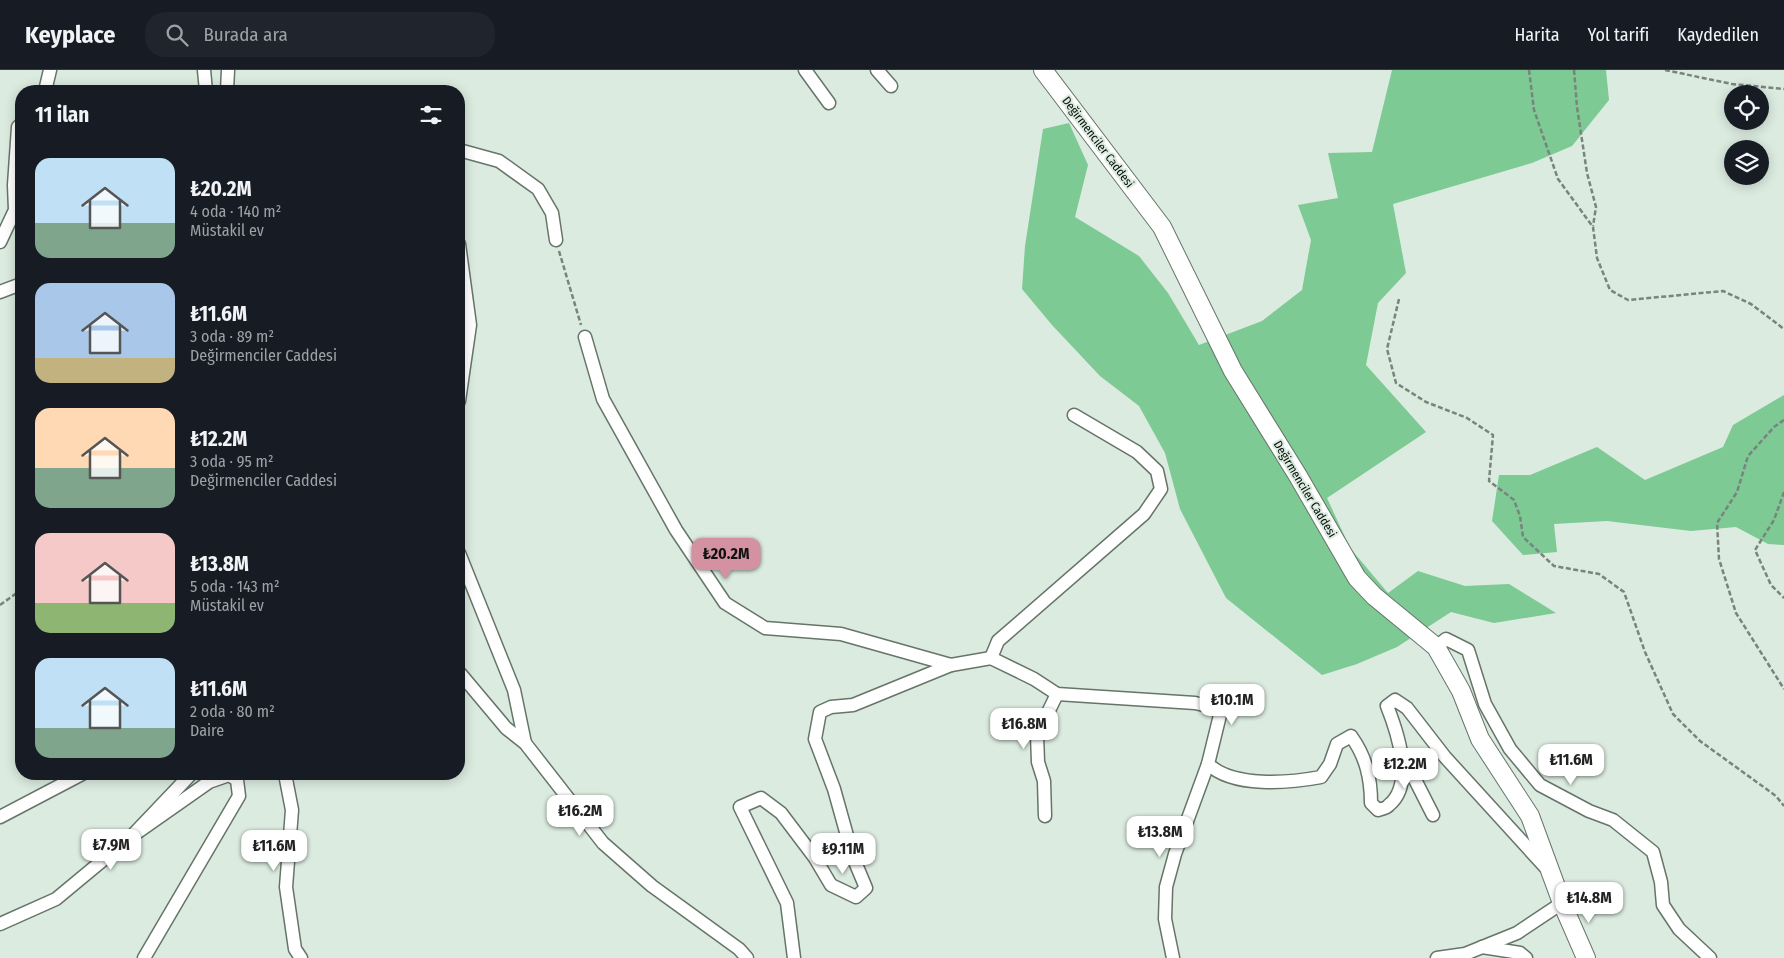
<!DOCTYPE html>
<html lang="tr">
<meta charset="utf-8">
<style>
:root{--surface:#171b24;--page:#20242c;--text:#f1f3f6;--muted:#9ea1a6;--line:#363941;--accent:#d391a1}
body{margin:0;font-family:"Fira Sans Condensed",sans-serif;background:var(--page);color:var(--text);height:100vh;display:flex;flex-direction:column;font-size:19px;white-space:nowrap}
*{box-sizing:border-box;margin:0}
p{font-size:16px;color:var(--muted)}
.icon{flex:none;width:28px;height:28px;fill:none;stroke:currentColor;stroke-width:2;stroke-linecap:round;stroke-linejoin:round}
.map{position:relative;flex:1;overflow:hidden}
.details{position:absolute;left:15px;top:15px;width:450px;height:695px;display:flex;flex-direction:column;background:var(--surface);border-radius:20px;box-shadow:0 2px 12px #0003}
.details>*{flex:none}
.tools{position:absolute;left:1724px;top:15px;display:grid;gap:10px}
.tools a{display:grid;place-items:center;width:45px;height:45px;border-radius:50%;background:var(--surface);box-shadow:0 2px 12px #0003;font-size:25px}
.price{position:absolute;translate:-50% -42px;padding:0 11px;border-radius:10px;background:#fff;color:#222;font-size:16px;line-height:32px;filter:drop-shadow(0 1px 2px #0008)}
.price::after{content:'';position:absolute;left:50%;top:30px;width:15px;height:11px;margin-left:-8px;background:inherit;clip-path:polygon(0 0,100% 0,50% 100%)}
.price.current{background:var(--accent);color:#111}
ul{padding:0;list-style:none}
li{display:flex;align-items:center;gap:15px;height:125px;padding:0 20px}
li span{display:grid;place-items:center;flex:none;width:140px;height:100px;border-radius:15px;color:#555}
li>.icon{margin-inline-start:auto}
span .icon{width:60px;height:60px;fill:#fffc;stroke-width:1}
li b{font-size:21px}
h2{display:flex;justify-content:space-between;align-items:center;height:60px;padding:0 20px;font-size:21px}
header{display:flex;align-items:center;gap:30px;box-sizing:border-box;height:70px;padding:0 25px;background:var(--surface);border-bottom:1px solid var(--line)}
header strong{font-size:24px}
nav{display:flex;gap:28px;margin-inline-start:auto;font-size:18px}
.search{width:350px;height:45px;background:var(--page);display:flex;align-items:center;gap:12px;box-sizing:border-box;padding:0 18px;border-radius:20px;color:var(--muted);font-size:19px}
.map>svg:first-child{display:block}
</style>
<header>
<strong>Keyplace</strong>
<div class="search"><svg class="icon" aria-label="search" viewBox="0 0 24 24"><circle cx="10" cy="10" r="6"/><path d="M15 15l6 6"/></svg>Burada ara</div>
<nav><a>Harita</a><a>Yol tarifi</a><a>Kaydedilen</a></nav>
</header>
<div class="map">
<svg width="1784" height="888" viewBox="0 0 1784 888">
<rect width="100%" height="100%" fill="#dbebdf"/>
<g fill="#7dca94">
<path d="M 1392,0 L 1606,0 L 1609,30 L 1572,76 L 1532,93 L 1393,134 L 1406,203 L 1378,233 L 1366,295 L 1426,362 L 1327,428 L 1350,478 L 1388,523 L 1418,501 L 1465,516 L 1509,514 L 1556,543 L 1494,553 L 1451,542 L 1397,577 L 1357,594 L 1322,605 L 1226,528 L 1180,439 L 1165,383 L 1139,336 L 1100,306 L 1052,255 L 1022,219 L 1025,176 L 1043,59 L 1069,53 L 1088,95 L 1075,147 L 1139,186 L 1168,223 L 1199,275 L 1262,251 L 1302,220 L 1311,170 L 1298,135 L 1338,128 L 1328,83 L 1372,82 Z"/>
<path d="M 1784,325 L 1784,475 L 1768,474 L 1736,457 L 1691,461 L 1607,451 L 1554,454 L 1557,482 L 1523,485 L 1492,451 L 1499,405 L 1530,405 L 1597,377 L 1645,410 L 1723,377 L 1733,355 Z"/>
</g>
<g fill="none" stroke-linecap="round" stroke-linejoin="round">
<g stroke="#667469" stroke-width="15">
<g id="minor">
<path d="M 204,0 L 206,21"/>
<path d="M 805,0 L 829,33"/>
<path d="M 877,0 L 891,16"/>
<path d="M 45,21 L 50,0"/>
<path d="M 227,21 L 228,0"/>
<path d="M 459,80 L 499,91 L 538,119 L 552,143 L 556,170"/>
<path d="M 0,172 L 15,140 L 14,115 L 18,57 L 21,54"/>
<path d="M 459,174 L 470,255 L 459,331"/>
<path d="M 0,222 L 21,214"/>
<path d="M 585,267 L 603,329 L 676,460 L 725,533 L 765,558 L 841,564 L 951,595 L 991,588"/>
<path d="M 1074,345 L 1137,382 L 1157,401 L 1161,419 L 1144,444 L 998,571 L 991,588 L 1034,609 L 1057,624 L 1195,633 L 1217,638 L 1220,645 L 1208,694 C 1233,718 1289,713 1321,707 L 1330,694 L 1337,674 L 1351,666 C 1366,687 1371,708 1371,733 L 1378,740 C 1382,739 1387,738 1389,735 C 1415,714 1397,661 1387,636 L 1395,630 L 1407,638 L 1445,687 L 1547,799"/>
<path d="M 459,483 L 514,620 L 525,673"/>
<path d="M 1436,577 L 1446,569 L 1468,580 L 1485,634 L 1510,679 L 1540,715 L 1589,741 L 1613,750 L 1653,782 L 1661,812 L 1663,835 L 1679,859 L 1710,888"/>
<path d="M 459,602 L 506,658 L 525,673 L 603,773 L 652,816 L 739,879 L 747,888"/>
<path d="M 1403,686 L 1433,745"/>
<path d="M 285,704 L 292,740 L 286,817 L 295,879 L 301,888"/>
<path d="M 1045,746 L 1044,711 L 1038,692 L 1037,665 L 1057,624"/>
<path d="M 0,747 L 82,704"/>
<path d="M 132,766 L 209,712 L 229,705 L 237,710 L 239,726 L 144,888"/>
<path d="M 0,854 L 56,829 L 132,766 L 191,704"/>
<path d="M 1482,877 L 1520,883 L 1526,888"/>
<path d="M 794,888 L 787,833 L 740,737 L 761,728 L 781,743 L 815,788 L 831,815 L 856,827 L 866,818 L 853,787 L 834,719 L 815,669 L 820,642 L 831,637 L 853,635 L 951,595"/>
<path d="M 1173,888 L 1165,849 L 1166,817 L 1175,784 L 1208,694"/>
<path d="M 1437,888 L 1465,884 L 1517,863 L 1562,833"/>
</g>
</g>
<g stroke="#667469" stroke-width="20">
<path id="secondary" d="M 1043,0 L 1162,157 L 1233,301 L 1298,406 L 1357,508 L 1374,526 L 1436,577 L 1461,621 L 1480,669 L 1530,746 L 1562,833 L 1586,888"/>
</g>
<g stroke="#79847c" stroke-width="2.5" stroke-dasharray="5 2.5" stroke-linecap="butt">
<path d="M 1529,0 L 1534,40 L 1558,109 L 1593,157 L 1597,188 L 1610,220 L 1628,230 L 1723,221 L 1751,234 L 1784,259"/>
<path d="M 1574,0 L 1577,37 L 1587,103 L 1596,137 L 1593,156"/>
<path d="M 1665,0 L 1732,14 L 1784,19"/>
<path d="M 559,181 L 581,255"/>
<path d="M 1399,229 L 1387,279 L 1396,313 L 1426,332 L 1467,348 L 1493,365 L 1489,411 L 1514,430 L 1520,446 L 1523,467 L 1554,496 L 1599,504 L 1624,522 L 1645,582 L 1673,644 L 1700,671 L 1776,726 L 1784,736"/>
<path d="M 1784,350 L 1774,357 L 1748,386 L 1737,422 L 1717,453 L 1719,489 L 1736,543 L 1784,619"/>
<path d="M 1784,422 L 1774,450 L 1755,480 L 1771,515 L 1784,528"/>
<path d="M 0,535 L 21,520"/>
</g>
<use href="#minor" stroke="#fff" stroke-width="12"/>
<use href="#secondary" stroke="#fff" stroke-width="18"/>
</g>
<g text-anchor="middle" stroke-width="4" stroke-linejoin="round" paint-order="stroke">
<g font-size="12" fill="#080d0a" stroke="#dbebdf">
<text transform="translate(1098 72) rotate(53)" y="4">Değirmenciler Caddesi</text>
<text transform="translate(1305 419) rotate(59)" y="4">Değirmenciler Caddesi</text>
</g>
</g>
</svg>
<div class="tools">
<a><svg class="icon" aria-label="locate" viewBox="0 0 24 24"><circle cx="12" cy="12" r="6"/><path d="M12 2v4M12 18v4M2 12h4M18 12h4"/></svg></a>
<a><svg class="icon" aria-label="layers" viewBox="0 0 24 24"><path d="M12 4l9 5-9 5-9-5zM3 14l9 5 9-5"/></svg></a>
</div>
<b class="price current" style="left:726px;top:510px">₺20.2M</b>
<b class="price" style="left:1232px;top:656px">₺10.1M</b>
<b class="price" style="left:1024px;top:680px">₺16.8M</b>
<b class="price" style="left:1571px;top:716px">₺11.6M</b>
<b class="price" style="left:1405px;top:720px">₺12.2M</b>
<b class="price" style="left:580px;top:767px">₺16.2M</b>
<b class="price" style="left:1160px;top:788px">₺13.8M</b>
<b class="price" style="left:111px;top:801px">₺7.9M</b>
<b class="price" style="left:274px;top:802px">₺11.6M</b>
<b class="price" style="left:843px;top:805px">₺9.11M</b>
<b class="price" style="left:1589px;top:854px">₺14.8M</b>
<section class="details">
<h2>11 ilan<svg class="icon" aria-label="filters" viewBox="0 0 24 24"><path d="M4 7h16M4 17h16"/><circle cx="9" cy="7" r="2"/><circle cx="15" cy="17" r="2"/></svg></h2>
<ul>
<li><span style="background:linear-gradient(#bfe0f5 65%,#7fa58c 0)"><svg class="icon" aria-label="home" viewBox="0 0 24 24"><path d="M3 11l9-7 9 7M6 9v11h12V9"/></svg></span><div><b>₺20.2M</b><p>4 oda · 140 m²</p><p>Müstakil ev</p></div></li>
<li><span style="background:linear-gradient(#a9c7e8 75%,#c2b280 0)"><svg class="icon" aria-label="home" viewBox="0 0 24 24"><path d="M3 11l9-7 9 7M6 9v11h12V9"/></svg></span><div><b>₺11.6M</b><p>3 oda · 89 m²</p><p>Değirmenciler Caddesi</p></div></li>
<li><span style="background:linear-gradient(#ffd9b3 60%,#7fa58c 0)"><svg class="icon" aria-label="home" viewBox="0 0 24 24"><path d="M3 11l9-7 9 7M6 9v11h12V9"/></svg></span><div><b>₺12.2M</b><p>3 oda · 95 m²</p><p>Değirmenciler Caddesi</p></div></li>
<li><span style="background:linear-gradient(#f6c9c9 70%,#8fb573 0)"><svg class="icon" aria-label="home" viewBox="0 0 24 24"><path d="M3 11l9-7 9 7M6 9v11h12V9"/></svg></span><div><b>₺13.8M</b><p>5 oda · 143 m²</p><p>Müstakil ev</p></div></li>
<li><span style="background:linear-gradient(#bfe0f5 70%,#7fa58c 0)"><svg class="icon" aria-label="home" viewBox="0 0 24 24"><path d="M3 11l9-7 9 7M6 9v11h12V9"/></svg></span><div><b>₺11.6M</b><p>2 oda · 80 m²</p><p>Daire</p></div></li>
</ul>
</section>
</div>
